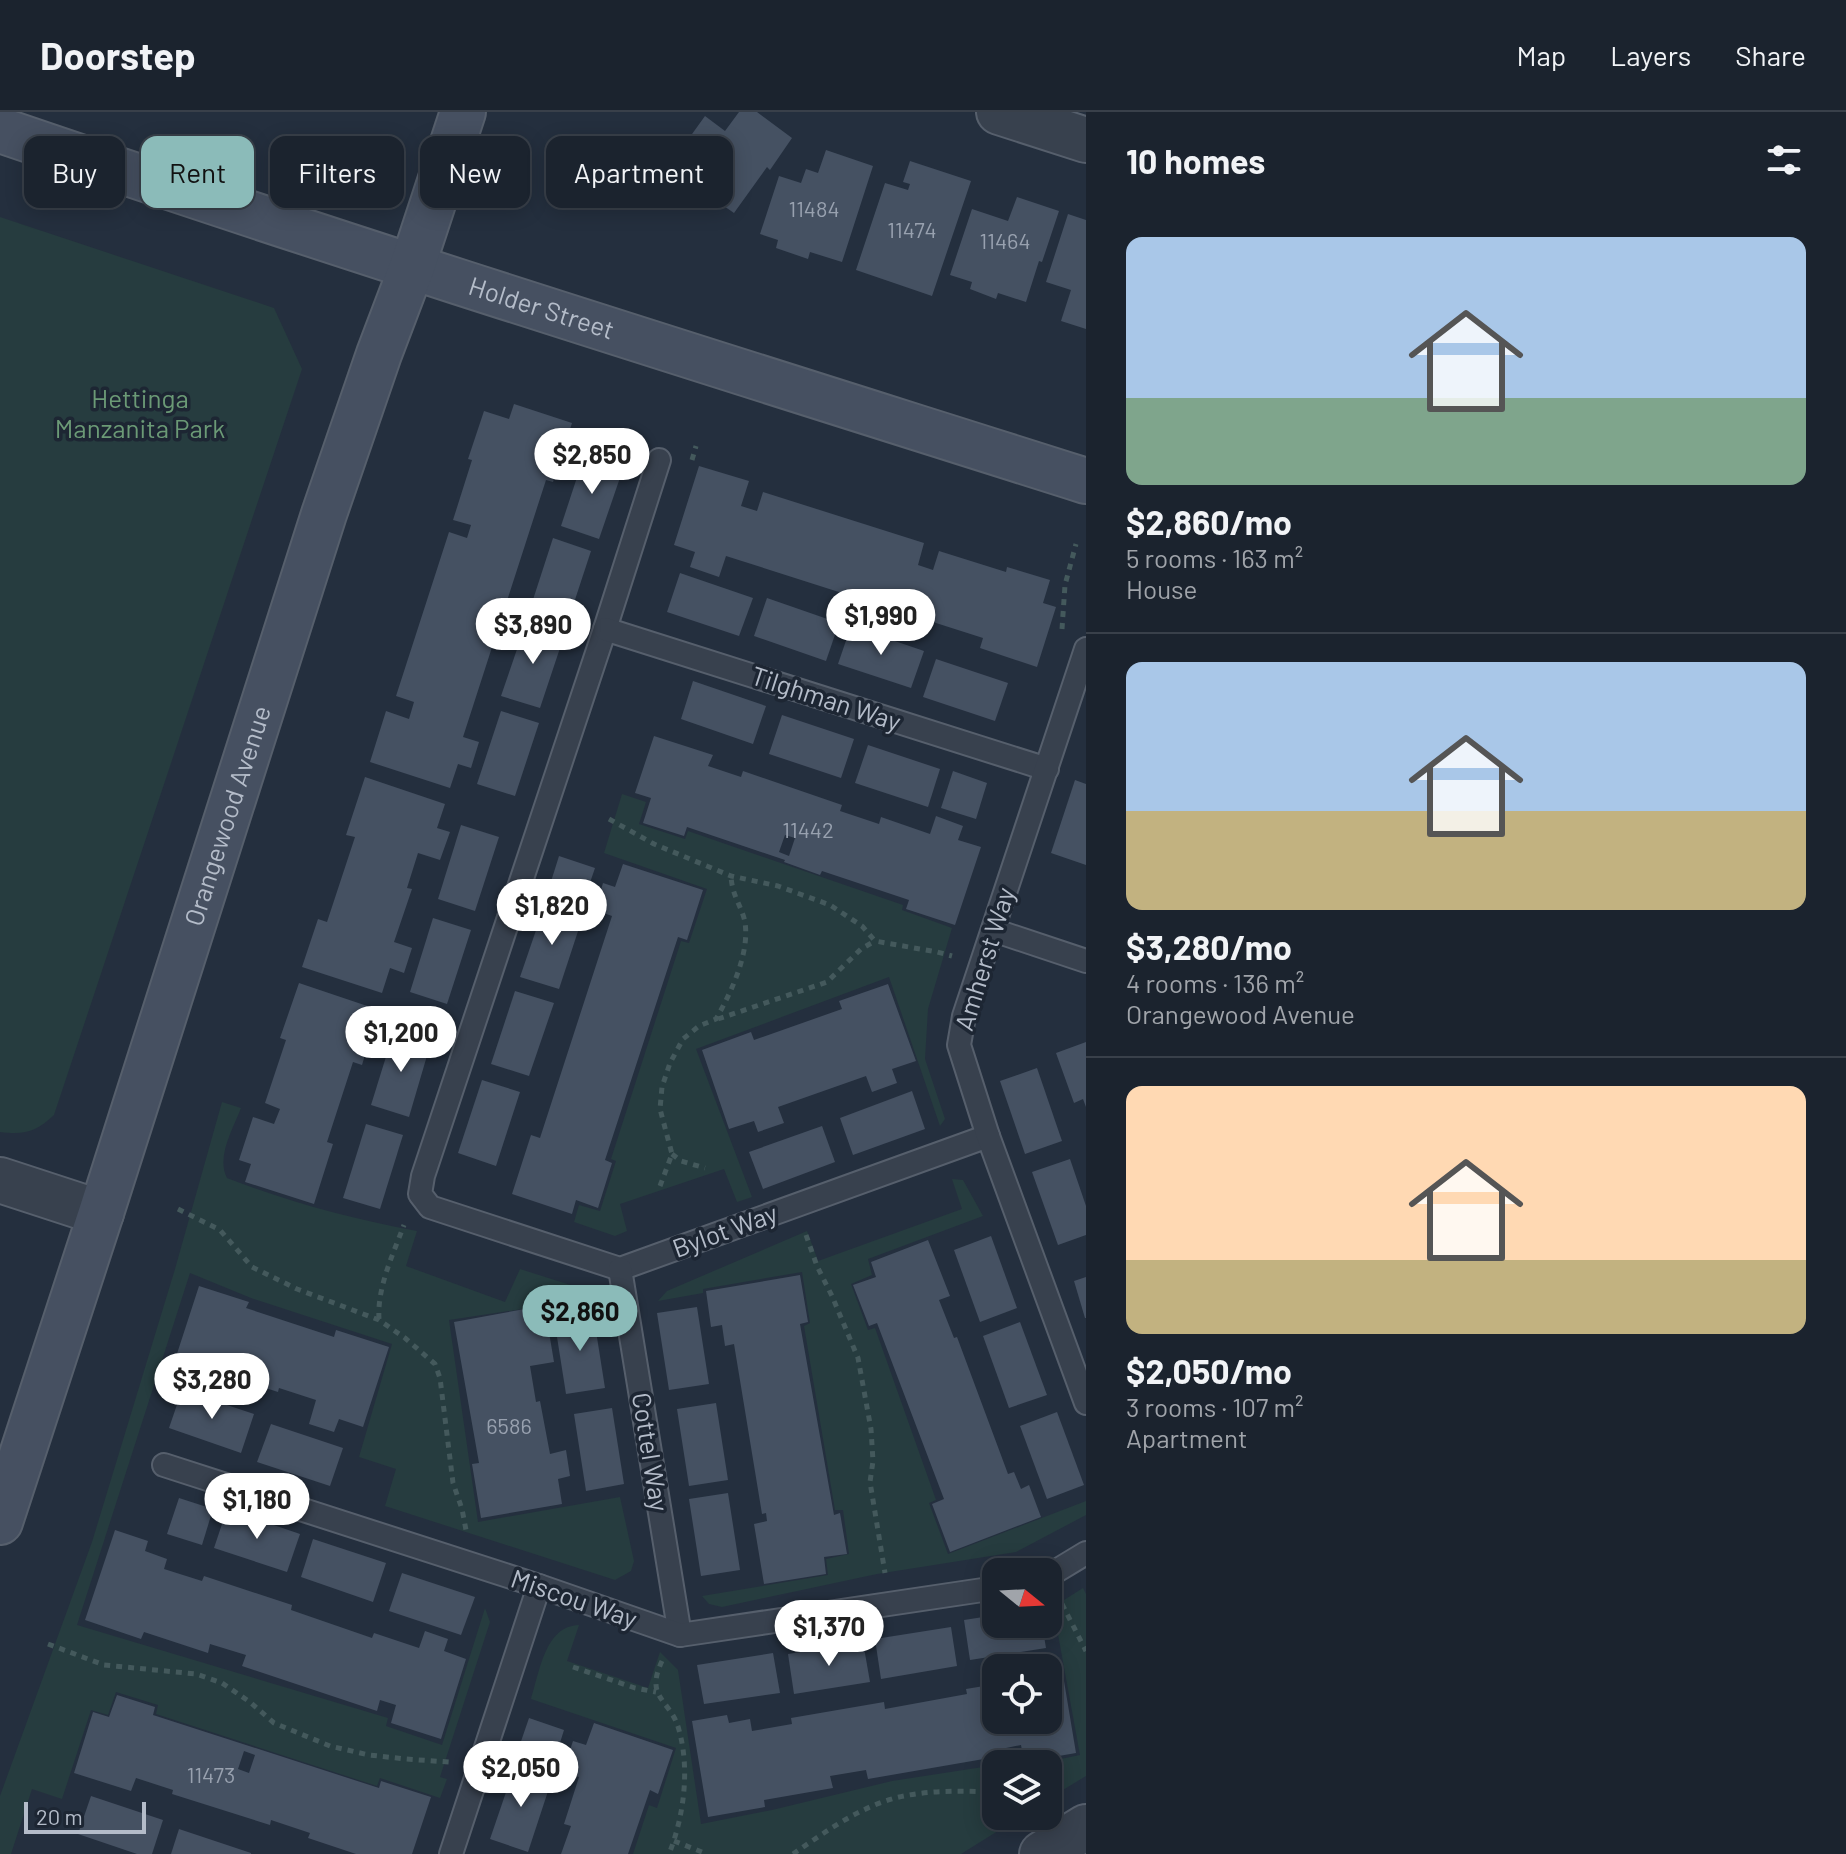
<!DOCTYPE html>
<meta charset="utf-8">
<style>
:root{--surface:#1b232e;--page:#282f3a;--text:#f1f3f6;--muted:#a0a4aa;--line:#39404a;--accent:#8bbbb9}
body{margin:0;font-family:Barlow,sans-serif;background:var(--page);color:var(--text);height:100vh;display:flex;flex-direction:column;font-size:30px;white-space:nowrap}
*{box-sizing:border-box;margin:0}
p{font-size:26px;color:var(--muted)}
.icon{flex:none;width:44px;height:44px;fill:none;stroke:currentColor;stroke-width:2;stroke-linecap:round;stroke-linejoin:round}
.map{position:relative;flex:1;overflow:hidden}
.details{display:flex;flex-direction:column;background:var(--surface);width:760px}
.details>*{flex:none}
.guide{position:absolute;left:24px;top:24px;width:760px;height:72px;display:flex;gap:16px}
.needle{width:52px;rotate:108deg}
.controls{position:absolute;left:982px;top:1446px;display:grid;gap:16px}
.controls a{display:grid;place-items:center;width:80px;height:80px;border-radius:16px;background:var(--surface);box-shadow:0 4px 20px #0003,0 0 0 2px var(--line);font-size:40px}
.scale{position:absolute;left:24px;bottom:20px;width:122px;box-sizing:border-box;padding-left:8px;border:4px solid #b4bcc9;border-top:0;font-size:22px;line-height:28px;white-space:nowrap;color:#b4bcc9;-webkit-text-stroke:6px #1d2633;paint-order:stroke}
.price{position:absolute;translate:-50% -68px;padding:0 18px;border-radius:28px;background:#fff;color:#222;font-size:26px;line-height:52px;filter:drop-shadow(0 2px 4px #0008)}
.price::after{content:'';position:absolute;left:50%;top:48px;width:24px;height:18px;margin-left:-12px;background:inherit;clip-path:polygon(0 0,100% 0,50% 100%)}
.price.active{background:var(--accent);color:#111}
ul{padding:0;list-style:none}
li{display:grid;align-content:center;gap:16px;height:424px;padding:0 40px}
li+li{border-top:2px solid var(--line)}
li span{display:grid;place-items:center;height:248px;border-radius:16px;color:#555}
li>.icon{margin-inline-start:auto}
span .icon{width:144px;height:144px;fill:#fffc;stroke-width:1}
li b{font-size:34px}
h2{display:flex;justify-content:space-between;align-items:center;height:96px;padding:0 40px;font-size:34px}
.pill{padding:0 28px;border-radius:16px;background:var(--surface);box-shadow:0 4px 20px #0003,0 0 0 2px var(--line);font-size:28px;line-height:72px}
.pill.active{background:var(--accent);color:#111}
header{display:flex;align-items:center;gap:48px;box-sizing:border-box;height:112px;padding:0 40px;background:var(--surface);border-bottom:2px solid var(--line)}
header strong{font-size:38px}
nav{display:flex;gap:44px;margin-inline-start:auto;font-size:28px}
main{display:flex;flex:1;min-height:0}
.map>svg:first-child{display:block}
</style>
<header>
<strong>Doorstep</strong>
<nav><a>Map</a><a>Layers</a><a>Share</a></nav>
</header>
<main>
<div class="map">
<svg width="1086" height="1742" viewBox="0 0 1086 1742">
<rect width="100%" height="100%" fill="#242f3e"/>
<g fill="#263c3f">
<path d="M 0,105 L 274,196 L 302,257 L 54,1003 C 36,1020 25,1023 0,1020 Z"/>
<path d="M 622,682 L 646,690 L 639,712 L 685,727 L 688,719 L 903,793 L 902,798 L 952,816 L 928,897 L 925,947 L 945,1007 L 940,1014 L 889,865 L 696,937 L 752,1085 L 737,1090 L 724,1057 L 620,1092 L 627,1119 L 615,1124 L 574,1110 L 579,1093 L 600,1099 L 616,1049 L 611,1047 L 681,829 L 689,831 L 707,777 L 604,741 Z"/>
<path d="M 222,990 L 241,996 C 233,1017 216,1045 227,1066 C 289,1090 352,1107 417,1119 L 406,1154 L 505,1190 L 520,1157 L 583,1177 L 589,1187 L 449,1208 L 478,1410 L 620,1385 L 634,1449 L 631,1459 L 615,1468 L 385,1394 L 396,1357 L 359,1345 L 392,1232 L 251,1186 L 190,1161 L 77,1513 L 388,1606 L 386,1614 L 442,1633 L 485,1496 L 490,1510 L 440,1665 L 447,1667 L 440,1686 L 380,1666 L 377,1674 L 156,1602 L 158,1593 L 116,1580 L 108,1603 L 91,1598 L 62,1687 L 32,1677 L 11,1742 L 0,1742 L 0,1684 L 92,1430 L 175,1157 Z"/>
<path d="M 952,1067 L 963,1068 L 983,1104 L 868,1147 L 872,1163 L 851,1172 L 868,1218 L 875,1216 L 936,1388 L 929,1391 L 948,1442 L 1086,1389 L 1086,1403 L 1016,1440 L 877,1462 L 722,1495 L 709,1492 L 702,1484 L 828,1463 L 826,1447 L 849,1442 L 843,1398 L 835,1398 L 804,1214 L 810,1211 L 802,1160 L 703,1177 L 703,1181 L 658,1189 L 667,1179 L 807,1119 L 818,1149 L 962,1097 Z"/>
<path d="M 1083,1476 L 1086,1482 L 1086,1664 L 1048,1687 L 1048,1652 L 1036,1652 L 1080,1643 L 1053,1495 Z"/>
<path d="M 579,1513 L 567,1549 L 648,1576 L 660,1540 L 678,1558 L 701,1712 L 772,1698 L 892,1669 L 996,1653 L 996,1704 L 1022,1704 L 961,1742 L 633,1742 L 649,1693 L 657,1696 L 676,1636 L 531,1587 C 540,1559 545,1514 579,1513 Z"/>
</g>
<g fill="#455162" fill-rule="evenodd">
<path d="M 739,0 L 757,0 L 792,26 L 770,58 L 767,55 L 734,101 L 708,83 L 704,89 L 683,74 L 688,67 L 669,54 L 705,4 L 725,19 Z"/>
<path d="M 826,38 L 873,54 L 842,150 L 810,140 L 808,147 L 776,136 L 778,128 L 760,122 L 779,64 L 801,71 L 806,57 L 818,61 Z"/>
<path d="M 910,49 L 971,69 L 932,184 L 856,158 L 885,71 L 908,78 L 910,72 L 903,70 Z"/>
<path d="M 1017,85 L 1059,99 L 1042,150 L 1039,149 L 1026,190 L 998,181 L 996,187 L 970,177 L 972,170 L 950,163 L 972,97 L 1008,109 Z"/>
<path d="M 1068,102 L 1086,108 L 1086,217 L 1061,209 L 1071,178 L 1046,170 Z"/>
<path d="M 514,292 L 572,311 L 553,370 L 546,368 L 463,625 L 479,630 L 471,656 L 458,652 L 450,676 L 370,650 L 386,599 L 409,607 L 414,590 L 396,584 L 449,420 L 467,426 L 471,413 L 453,408 L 472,348 L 468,347 L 484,299 L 509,307 Z"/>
<path d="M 585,341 L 624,354 L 599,427 L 561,414 Z"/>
<path d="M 699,354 L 749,369 L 741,394 L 757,399 L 763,380 L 924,431 L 918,453 L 933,458 L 939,439 L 1006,460 L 1007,455 L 1050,468 L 1043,491 L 1056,495 L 1037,555 L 980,536 L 983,526 L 726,444 L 719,465 L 690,455 L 695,440 L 674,433 Z"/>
<path d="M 553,426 L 591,439 L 567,512 L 529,500 Z"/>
<path d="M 680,461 L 753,486 L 739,524 L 667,500 Z"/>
<path d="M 767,486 L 839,511 L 826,549 L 754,524 Z"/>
<path d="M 526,511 L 564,524 L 540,596 L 501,584 Z"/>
<path d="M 851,514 L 924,539 L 911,576 L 838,552 Z"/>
<path d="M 936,547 L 1008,571 L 995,609 L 923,585 Z"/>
<path d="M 693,569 L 766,594 L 753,632 L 681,607 Z"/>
<path d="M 501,599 L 539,611 L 515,684 L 477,672 Z"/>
<path d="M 782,603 L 854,627 L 841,666 L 769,642 Z"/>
<path d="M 654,624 L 713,643 L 708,654 L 741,665 L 743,659 L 842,693 L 840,699 L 879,712 L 881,705 L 930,722 L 936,704 L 963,714 L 958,728 L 981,735 L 955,813 L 906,797 L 909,788 L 822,759 L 820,763 L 784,750 L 785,748 L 687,715 L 684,724 L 643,711 L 651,686 L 635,681 ZM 785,723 L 795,726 L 789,744 L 779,740 Z"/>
<path d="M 868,633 L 940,657 L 928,695 L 855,671 Z"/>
<path d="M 953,659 L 987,671 L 976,707 L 941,696 Z"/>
<path d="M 365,665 L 445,692 L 437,716 L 450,720 L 440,748 L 418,741 L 407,776 L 412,777 L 394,830 L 412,836 L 404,861 L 390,856 L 382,881 L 302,855 L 318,807 L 327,810 L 355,725 L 346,723 Z"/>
<path d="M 1075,668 L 1086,672 L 1086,753 L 1051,741 Z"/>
<path d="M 461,713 L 499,725 L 475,799 L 438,787 Z"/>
<path d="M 559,744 L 595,756 L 583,791 L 548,779 Z"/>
<path d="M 623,752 L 703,778 L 687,828 L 678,825 L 605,1048 L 612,1051 L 598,1096 L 576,1088 L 572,1102 L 512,1082 L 531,1023 L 540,1026 L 612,804 L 595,798 L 603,771 L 615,775 Z"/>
<path d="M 545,792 L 583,804 L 559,877 L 520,865 Z"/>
<path d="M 433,806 L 471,818 L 447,892 L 410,880 Z"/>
<path d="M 299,871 L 391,902 L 379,937 L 368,933 L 362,953 L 353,950 L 327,1030 L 333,1032 L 314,1092 L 245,1070 L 251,1052 L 239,1048 L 253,1005 L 274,1012 L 280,997 L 265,991 L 286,928 L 280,926 Z"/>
<path d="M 888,872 L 916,949 L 892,957 L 897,971 L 872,980 L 866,964 L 778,995 L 784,1011 L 758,1020 L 754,1009 L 729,1017 L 702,938 L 751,920 L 754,928 L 842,897 L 839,889 Z"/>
<path d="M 515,879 L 554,891 L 529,964 L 491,952 Z"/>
<path d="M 394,919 L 431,930 L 409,1005 L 371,993 Z"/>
<path d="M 1086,930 L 1086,995 L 1083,987 L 1074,991 L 1056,941 Z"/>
<path d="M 1037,956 L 1062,1029 L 1025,1042 L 1000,969 Z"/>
<path d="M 482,968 L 520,980 L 496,1054 L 458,1041 Z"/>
<path d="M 912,979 L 925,1017 L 853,1043 L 840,1006 Z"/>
<path d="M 366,1012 L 403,1023 L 380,1097 L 343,1086 Z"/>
<path d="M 822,1014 L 835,1050 L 763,1077 L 749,1040 Z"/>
<path d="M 1070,1047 L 1086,1094 L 1086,1123 L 1058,1133 L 1032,1060 Z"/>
<path d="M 991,1124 L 1017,1196 L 980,1210 L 954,1138 Z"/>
<path d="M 928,1128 L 950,1184 L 939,1188 L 954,1226 L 957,1225 L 1008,1362 L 1014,1360 L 1021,1377 L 1029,1373 L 1041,1405 L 950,1440 L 932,1392 L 944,1387 L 877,1211 L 869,1214 L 853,1173 L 876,1165 L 871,1150 Z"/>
<path d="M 800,1163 L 808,1210 L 800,1212 L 834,1403 L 840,1401 L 847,1442 L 824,1445 L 826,1462 L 764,1472 L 754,1412 L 767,1409 L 766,1401 L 762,1402 L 734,1232 L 725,1234 L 722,1213 L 711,1215 L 706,1179 Z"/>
<path d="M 1086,1165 L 1086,1206 L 1085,1206 L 1074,1169 Z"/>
<path d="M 199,1174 L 249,1190 L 246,1196 L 334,1225 L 336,1218 L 389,1235 L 363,1315 L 339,1307 L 334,1320 L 309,1312 L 316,1288 L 279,1276 L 278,1280 L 228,1264 L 222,1282 L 195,1273 L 199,1262 L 173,1254 Z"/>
<path d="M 697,1195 L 709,1272 L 669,1278 L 657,1201 Z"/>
<path d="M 530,1196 L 535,1222 L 549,1220 L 554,1250 L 530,1254 L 536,1290 L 540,1289 L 550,1342 L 566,1338 L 570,1364 L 558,1367 L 562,1392 L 481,1406 L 472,1352 L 479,1351 L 454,1210 Z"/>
<path d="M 593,1200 L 605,1276 L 566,1282 L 554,1206 Z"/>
<path d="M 1020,1210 L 1047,1283 L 1009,1296 L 983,1224 Z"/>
<path d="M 182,1278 L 254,1302 L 241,1341 L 169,1316 Z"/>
<path d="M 716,1291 L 728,1368 L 689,1374 L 677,1297 Z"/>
<path d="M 612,1296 L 624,1372 L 586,1379 L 574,1302 Z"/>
<path d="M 1057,1300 L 1084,1373 L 1047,1387 L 1020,1314 Z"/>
<path d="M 271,1312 L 343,1336 L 330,1374 L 257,1350 Z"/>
<path d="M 728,1381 L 740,1458 L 701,1464 L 689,1387 Z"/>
<path d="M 179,1386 L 213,1397 L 202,1433 L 167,1422 Z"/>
<path d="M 227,1397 L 300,1422 L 287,1460 L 214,1436 Z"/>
<path d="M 115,1418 L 148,1429 L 145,1439 L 167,1447 L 164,1457 L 202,1469 L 204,1464 L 292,1493 L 291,1498 L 372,1526 L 374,1521 L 419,1536 L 425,1519 L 448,1527 L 444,1539 L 466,1547 L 441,1627 L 391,1611 L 396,1593 L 380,1588 L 377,1599 L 242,1554 L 246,1543 L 210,1532 L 208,1541 L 144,1520 L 141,1527 L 85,1508 Z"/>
<path d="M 313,1427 L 386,1451 L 373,1490 L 301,1465 Z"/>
<path d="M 402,1461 L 475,1485 L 461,1523 L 389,1499 Z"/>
<path d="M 996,1503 L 996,1512 L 1042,1512 L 1046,1536 L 970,1548 L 964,1508 Z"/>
<path d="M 951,1515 L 957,1554 L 881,1567 L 875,1527 Z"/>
<path d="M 863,1530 L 870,1570 L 794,1582 L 788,1542 Z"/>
<path d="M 773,1541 L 780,1581 L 704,1592 L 697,1553 Z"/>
<path d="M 1062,1557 L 1076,1641 L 1024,1650 L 1021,1633 L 1006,1636 L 1007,1643 L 868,1667 L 866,1658 L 830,1664 L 833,1676 L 764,1688 L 765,1695 L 708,1705 L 692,1609 L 727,1603 L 729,1611 L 750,1607 L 752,1619 L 792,1612 L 791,1606 L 884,1590 L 885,1597 L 967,1582 L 966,1577 L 996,1572 L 996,1608 L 1048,1608 L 1048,1560 Z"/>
<path d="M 117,1583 L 155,1595 L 153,1603 L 379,1676 L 381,1669 L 431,1685 L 412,1742 L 356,1742 L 308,1726 L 310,1721 L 271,1708 L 270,1713 L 172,1682 L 173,1678 L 136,1666 L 131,1679 L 74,1661 L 93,1600 L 109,1605 ZM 244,1639 L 255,1643 L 249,1661 L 238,1657 Z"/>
<path d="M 529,1606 L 564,1618 L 553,1653 L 517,1641 Z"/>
<path d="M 594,1611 L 673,1638 L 658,1682 L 650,1678 L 628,1742 L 561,1742 L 571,1714 L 564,1712 L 579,1665 L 563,1659 L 573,1629 L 586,1633 Z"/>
<path d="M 515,1654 L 552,1667 L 528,1740 L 490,1727 Z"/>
<path d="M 91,1684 L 163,1708 L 152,1742 L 137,1742 L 78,1722 Z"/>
<path d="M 179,1717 L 251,1741 L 251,1742 L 171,1742 Z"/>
</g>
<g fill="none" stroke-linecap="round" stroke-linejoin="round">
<g stroke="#565f6c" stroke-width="26">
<g id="lane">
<path d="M 659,348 L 605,517 L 423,1064 L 420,1082 L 430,1095 L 620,1157 L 988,1024"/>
<path d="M 605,517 L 1047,657"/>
<path d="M 1086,537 L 964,904 L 959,933 L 988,1024 L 1086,1291"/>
<path d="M 993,818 L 1086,849"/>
<path d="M 620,1157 L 680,1523"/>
<path d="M 164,1353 L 539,1474 L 680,1523 L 996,1476"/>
<path d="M 1048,1464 L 1086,1441"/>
<path d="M 451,1742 L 539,1474"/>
</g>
</g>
<g stroke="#565f6c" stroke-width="48">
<g id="street">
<path d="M 999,0 L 1086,28"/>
<path d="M 0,1068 L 101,1101"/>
<path d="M 1042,1742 L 1086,1715"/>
</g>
</g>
<g stroke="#565f6c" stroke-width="48">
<g id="secondary">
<path id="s1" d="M 0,18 C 360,141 723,254 1086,369"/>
<path id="s2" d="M 0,1410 L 101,1101 L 324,402 L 379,242 L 412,155 L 463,0"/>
</g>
</g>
<g stroke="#44595c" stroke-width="5" stroke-dasharray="6 6" stroke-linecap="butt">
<path d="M 692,348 L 696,334"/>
<path d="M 1062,517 L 1065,473 L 1076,432"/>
<path d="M 609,707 L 654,732 L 731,764 L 778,774 L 830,793 L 862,814 L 875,829 L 937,840 L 952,844"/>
<path d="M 718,907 L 827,870 L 861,837 L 875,829"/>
<path d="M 672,1042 L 681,1049 L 705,1056"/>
<path d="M 660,1074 L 672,1042 L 660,997 L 662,975 L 670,951 L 683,927 L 699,914 L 716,907 C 731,881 752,837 744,806 C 739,790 732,782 731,764"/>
<path d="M 178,1097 L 220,1118 L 252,1155 L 297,1177 L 379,1208 L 405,1226 L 435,1252 L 440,1266 L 453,1371 L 462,1397 L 466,1418"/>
<path d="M 806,1123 L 817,1154 L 832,1184 L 858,1246 L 871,1317 L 873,1349 L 870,1370 L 885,1461"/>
<path d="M 379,1207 C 377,1176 393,1142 404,1113"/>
<path d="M 1062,1492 L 1086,1539"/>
<path d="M 48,1532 L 104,1553 L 196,1562 L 222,1571 L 250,1590 L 274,1611 L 330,1634 L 369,1643 L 406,1647 L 449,1650"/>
<path d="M 662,1549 C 644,1587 671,1587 679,1618 C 690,1657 684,1704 669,1742"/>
<path d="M 573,1555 L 635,1576 L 656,1580"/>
<path d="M 674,1729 L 707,1742"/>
<path d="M 793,1742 C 828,1718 866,1690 909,1683 C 937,1678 967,1679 996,1680"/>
</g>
<use href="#lane" stroke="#38414e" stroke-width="22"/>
<use href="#street" stroke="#38414e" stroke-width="44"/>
<use href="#secondary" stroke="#465061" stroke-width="44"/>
</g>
<g text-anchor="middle" stroke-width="7" stroke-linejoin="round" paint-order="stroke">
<g font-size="22" fill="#98a1af">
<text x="814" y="105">11484</text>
<text x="912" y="126">11474</text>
<text x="1005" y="137">11464</text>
<text x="808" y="726">11442</text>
<text x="509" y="1322">6586</text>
<text x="211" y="1671">11473</text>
</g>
<g font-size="26" fill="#b4bcc9" stroke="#1d2633">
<text dy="9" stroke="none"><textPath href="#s1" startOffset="570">Holder Street</textPath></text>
<text transform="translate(826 587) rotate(18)" y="9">Tilghman Way</text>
<text dy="9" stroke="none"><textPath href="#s2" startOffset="742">Orangewood Avenue</textPath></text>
<text transform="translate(985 847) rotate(-73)" y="9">Amherst Way</text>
<text transform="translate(725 1119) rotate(-20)" y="9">Bylot Way</text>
<text transform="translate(650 1340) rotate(81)" y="9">Cottel Way</text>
<text transform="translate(574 1487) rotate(19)" y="9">Miscou Way</text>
</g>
<g font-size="26" fill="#6b9a76" stroke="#1d2633">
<text x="140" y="296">Hettinga<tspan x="140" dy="30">Manzanita Park</tspan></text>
</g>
</g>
</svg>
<div class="controls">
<a><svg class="needle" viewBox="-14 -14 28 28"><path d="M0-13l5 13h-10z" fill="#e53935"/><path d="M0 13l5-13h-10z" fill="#a0a4aa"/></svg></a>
<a><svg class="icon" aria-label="locate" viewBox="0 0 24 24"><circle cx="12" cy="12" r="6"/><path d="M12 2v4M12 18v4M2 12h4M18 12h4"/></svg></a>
<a><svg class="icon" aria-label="layers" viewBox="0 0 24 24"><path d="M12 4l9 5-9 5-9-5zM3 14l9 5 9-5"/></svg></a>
</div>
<div class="scale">20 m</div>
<b class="price" style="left:592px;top:384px">$2,850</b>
<b class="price" style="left:881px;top:545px">$1,990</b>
<b class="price" style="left:533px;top:554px">$3,890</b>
<b class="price" style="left:552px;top:835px">$1,820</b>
<b class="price" style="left:401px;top:962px">$1,200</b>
<b class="price active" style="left:580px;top:1241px">$2,860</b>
<b class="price" style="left:212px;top:1309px">$3,280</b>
<b class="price" style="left:257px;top:1429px">$1,180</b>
<b class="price" style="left:829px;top:1556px">$1,370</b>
<b class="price" style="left:521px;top:1697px">$2,050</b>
<div class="guide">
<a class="pill">Buy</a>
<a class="pill active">Rent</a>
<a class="pill">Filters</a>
<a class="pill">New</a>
<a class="pill">Apartment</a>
</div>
</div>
<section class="details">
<h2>10 homes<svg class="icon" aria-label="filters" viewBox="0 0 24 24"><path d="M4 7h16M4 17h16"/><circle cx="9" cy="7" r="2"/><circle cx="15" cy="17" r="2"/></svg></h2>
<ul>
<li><span style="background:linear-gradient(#a9c7e8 65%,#7fa58c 0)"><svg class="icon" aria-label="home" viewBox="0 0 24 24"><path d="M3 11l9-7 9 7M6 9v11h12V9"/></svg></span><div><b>$2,860/mo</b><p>5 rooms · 163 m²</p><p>House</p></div></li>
<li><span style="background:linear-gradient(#a9c7e8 60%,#c2b280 0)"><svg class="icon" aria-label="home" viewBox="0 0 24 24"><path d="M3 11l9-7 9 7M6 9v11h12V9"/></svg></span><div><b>$3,280/mo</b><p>4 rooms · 136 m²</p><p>Orangewood Avenue</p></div></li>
<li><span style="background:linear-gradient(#ffd9b3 70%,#c2b280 0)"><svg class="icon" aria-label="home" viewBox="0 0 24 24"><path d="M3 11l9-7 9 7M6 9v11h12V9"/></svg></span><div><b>$2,050/mo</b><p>3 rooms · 107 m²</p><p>Apartment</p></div></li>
</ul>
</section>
</main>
